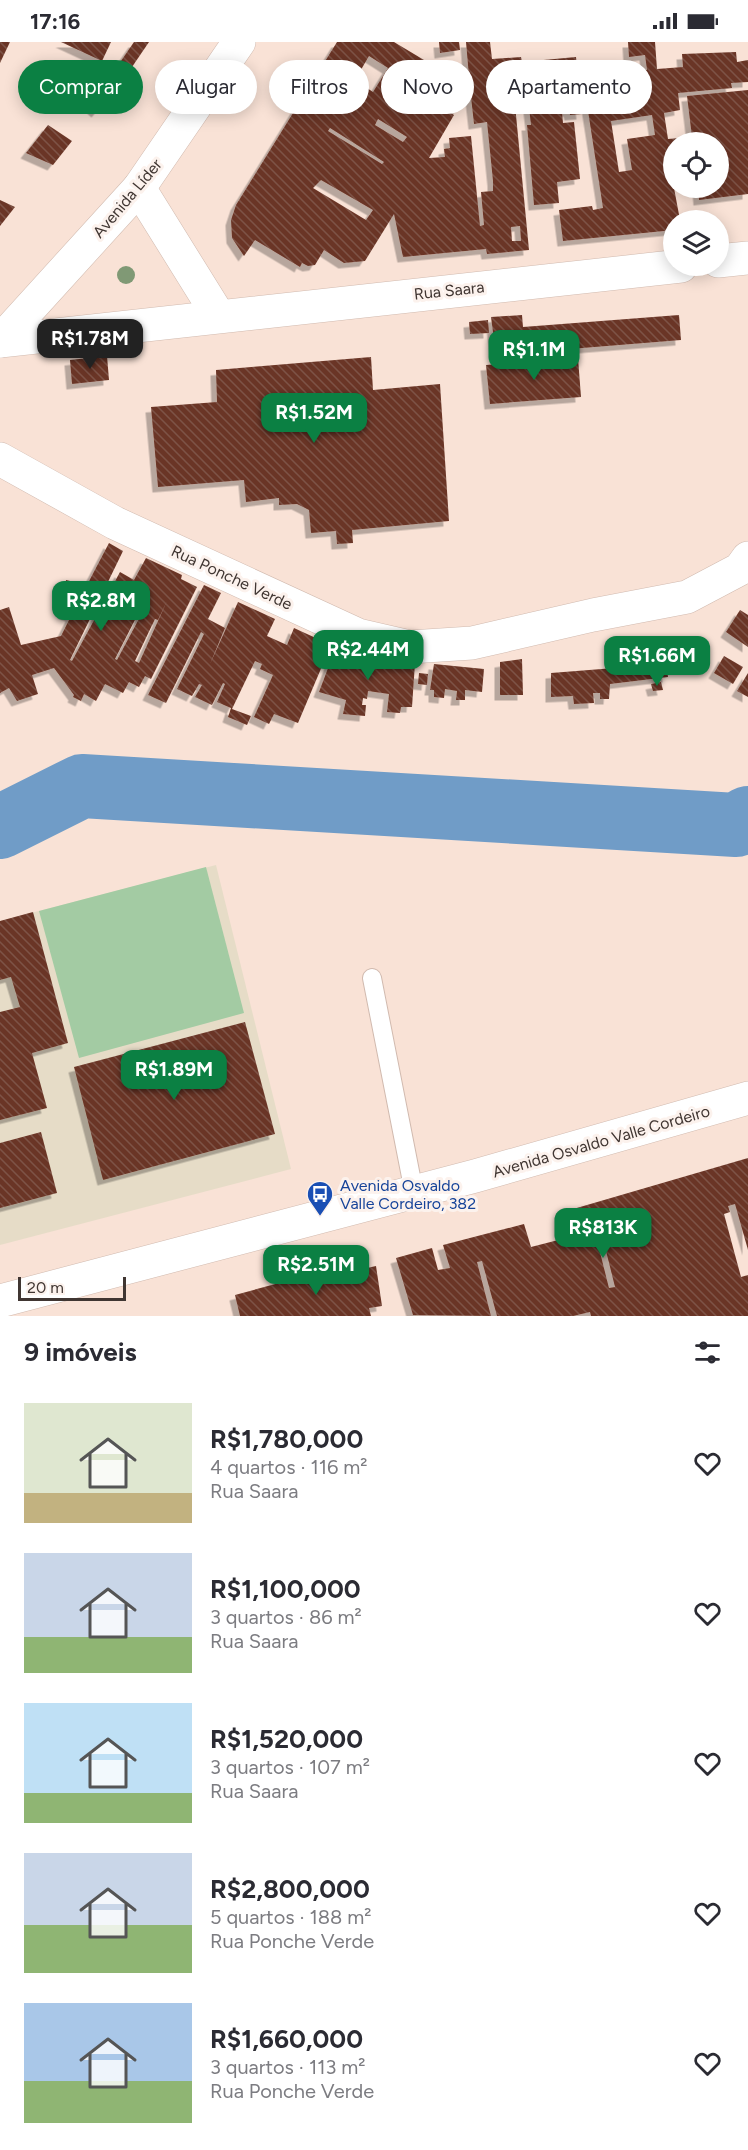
<!DOCTYPE html>
<html lang="pt">
<meta charset="utf-8">
<style>
:root{--surface:#fff;--page:#f2f2f3;--text:#2b2b33;--muted:#7c7c81;--accent:#0b8043}
body{margin:0;font-family:Figtree,sans-serif;background:var(--page);color:var(--text);height:100vh;display:flex;flex-direction:column;font-size:22px;white-space:nowrap}
*{box-sizing:border-box;margin:0}
p{font-size:20px;color:var(--muted)}
.icon{flex:none;width:33px;height:33px;fill:none;stroke:currentColor;stroke-width:2;stroke-linecap:round;stroke-linejoin:round}
.map{position:relative;height:1274px;overflow:hidden}
.drawer{display:flex;flex-direction:column;background:var(--surface);flex:1}
.drawer>*{flex:none}
.banner{position:absolute;left:18px;top:18px;width:712px;height:54px;display:flex;gap:12px}
.fabs{position:absolute;left:663px;top:90px;display:grid;gap:12px}
.fabs a{display:grid;place-items:center;width:66px;height:66px;border-radius:50%;background:var(--surface);box-shadow:0 3px 15px #0003;font-size:30px}
.scale{position:absolute;left:18px;bottom:15px;width:108px;box-sizing:border-box;padding-left:6px;border:3px solid #403632;border-top:0;font-size:16px;line-height:21px;white-space:nowrap;color:#403632;-webkit-text-stroke:4px #fcf2ed;paint-order:stroke}
.price{position:absolute;translate:-50% -51px;padding:0 14px;border-radius:12px;background:var(--accent);color:#fff;font-size:20px;line-height:39px;filter:drop-shadow(0 2px 3px #0008)}
.price::after{content:'';position:absolute;left:50%;top:36px;width:18px;height:14px;margin-left:-9px;background:inherit;clip-path:polygon(0 0,100% 0,50% 100%)}
.price.on{background:#222;color:#fff}
ul{padding:0;list-style:none}
li{display:flex;align-items:center;gap:18px;height:150px;padding:0 24px}
li span{display:grid;place-items:center;flex:none;width:168px;height:120px;border-radius:0px;color:#555}
li>.icon{margin-inline-start:auto}
span .icon{width:72px;height:72px;fill:#fffc;stroke-width:1}
li b{font-size:26px}
h2{display:flex;justify-content:space-between;align-items:center;height:72px;padding:0 24px;font-size:26px}
.pill{padding:0 21px;border-radius:27px;background:var(--surface);box-shadow:0 3px 15px #0003;font-size:21px;line-height:54px}
.pill.on{background:var(--accent);color:#fff}
.status{display:flex;justify-content:space-between;align-items:center;height:42px;padding:0 30px;background:var(--surface);direction:ltr}
.status svg{height:16px;fill:currentColor}
.map>svg:first-child{display:block}
</style>
<div class="status"><b>17:16</b><svg viewBox="0 0 49 12"><path d="M0 12V9h3v3zM5 12V6h3v6zM10 12V3h3v9zM15 12V0h3v12zM26 1h20v11H26zM47 4h2v5h-2z"/></svg></div>
<div class="map">
<svg width="748" height="1274" viewBox="0 0 748 1274">
<defs>
<pattern id="building-back-hatch" width="6" height="6" patternUnits="userSpaceOnUse" patternTransform="scale(1.5)"><rect width="6" height="6" fill="#6b3627"/><path d="M-1 5l2 2M0 0l6 6M5-1l2 2" fill="none" stroke="#7d5246"/></pattern>
<filter id="shadow"><feDropShadow dx="-5.5" dy="5.5" stdDeviation="0" flood-color="#0004"/></filter>
</defs>
<rect width="100%" height="100%" fill="#f9e2d6"/>
<path fill="#e6dcc7" d="M 216,823 L 291,1127 L 0,1203 L 0,879 Z"/>
<path fill="#a3cba3" d="M 206,825 L 244,971 L 79,1016 L 39,869 Z"/>
<g fill="none" stroke-linecap="round" stroke-linejoin="round">
<path stroke="#709cc7" stroke-width="64" d="M 0,785 L 82,744 L 736,783 L 748,776"/>
</g>
<g fill="url(#building-back-hatch)" fill-rule="evenodd" filter="url(#shadow)">
<path d="M 0,0 L 10,0 L 0,21 Z"/>
<path d="M 61,0 L 111,0 L 102,19 Z"/>
<path d="M 134,0 L 149,0 L 132,25 L 121,19 Z"/>
<path d="M 337,0 L 394,0 L 439,27 L 436,32 L 458,46 L 462,41 L 470,46 L 466,0 L 490,0 L 492,17 L 521,15 L 522,20 L 576,15 L 578,35 L 647,28 L 645,13 L 629,15 L 628,0 L 655,0 L 657,27 L 683,25 L 682,12 L 736,10 L 737,20 L 748,18 L 748,40 L 731,41 L 732,46 L 678,51 L 680,68 L 664,71 L 668,97 L 692,95 L 687,54 L 748,48 L 748,152 L 699,158 L 698,146 L 718,146 L 718,100 L 674,100 L 674,146 L 680,178 L 674,178 L 674,188 L 563,199 L 559,168 L 592,164 L 593,168 L 603,166 L 586,56 L 580,57 L 582,72 L 570,73 L 569,69 L 562,70 L 563,81 L 574,80 L 580,137 L 557,140 L 559,161 L 534,163 L 527,83 L 531,83 L 528,57 L 525,57 L 523,41 L 513,42 L 529,208 L 487,212 L 486,207 L 403,215 L 394,172 L 365,219 L 344,221 L 324,208 L 315,223 L 308,224 L 302,221 L 300,225 L 255,198 L 244,214 L 232,196 L 231,178 L 236,163 ZM 369,14 L 388,26 L 373,50 L 355,38 ZM 470,46 L 474,82 L 487,80 L 493,139 L 493,149 L 481,150 L 484,183 L 480,184 L 471,94 L 449,96 L 450,106 L 444,107 L 445,115 L 429,116 L 454,73 L 418,51 L 421,47 L 457,69 ZM 652,73 L 655,93 L 627,97 L 632,128 L 619,130 L 611,79 ZM 378,77 L 407,95 L 403,100 L 375,83 ZM 330,86 L 384,120 L 382,122 L 328,89 ZM 321,138 L 373,168 L 366,178 L 313,146 ZM 520,184 L 521,199 L 512,199 L 511,185 Z"/>
<path d="M 439,0 L 459,0 L 460,8 L 440,11 Z"/>
<path d="M 88,25 L 122,41 L 97,70 L 73,49 L 83,29 L 86,31 Z"/>
<path d="M 48,83 L 72,99 L 53,123 L 26,111 Z"/>
<path d="M 0,158 L 15,165 L 0,184 Z"/>
<path d="M 522,273 L 523,285 L 679,273 L 681,298 L 496,313 L 491,275 Z"/>
<path d="M 488,278 L 489,291 L 470,292 L 469,280 Z"/>
<path d="M 107,314 L 109,338 L 72,342 L 70,318 Z"/>
<path d="M 371,315 L 373,348 L 440,342 L 449,479 L 352,488 L 353,501 L 337,502 L 336,489 L 311,491 L 309,468 L 297,462 L 279,463 L 279,456 L 246,460 L 244,438 L 158,445 L 151,365 L 217,360 L 216,328 Z"/>
<path d="M 578,316 L 581,355 L 490,362 L 486,323 Z"/>
<path d="M 109,501 L 123,509 L 70,618 L 72,619 L 120,530 L 134,538 L 146,516 L 182,533 L 181,537 L 197,545 L 151,637 L 145,634 L 139,645 L 129,640 L 123,651 L 105,642 L 96,659 L 84,652 L 81,659 L 73,655 L 74,653 L 54,626 L 32,633 L 38,652 L 17,659 L 9,646 L 0,651 L 0,568 L 9,565 L 21,603 L 61,594 L 71,574 L 63,571 L 66,538 L 87,543 ZM 129,547 L 133,550 L 125,565 L 121,563 ZM 167,559 L 139,621 L 135,619 L 155,577 L 158,578 ZM 138,572 L 141,573 L 117,618 L 115,617 Z"/>
<path d="M 204,543 L 221,551 L 208,577 L 225,586 L 210,622 L 238,560 L 275,577 L 267,594 L 287,603 L 294,586 L 331,603 L 298,681 L 274,672 L 269,682 L 254,675 L 273,633 L 260,627 L 262,622 L 255,619 L 232,667 L 251,674 L 247,683 L 228,675 L 231,666 L 217,660 L 225,642 L 223,641 L 212,663 L 195,655 L 202,643 L 199,642 L 192,654 L 177,647 L 204,592 L 201,590 L 166,661 L 148,653 Z"/>
<path d="M 740,568 L 748,573 L 748,605 L 726,590 Z"/>
<path d="M 336,605 L 353,613 L 354,608 L 373,612 L 372,617 L 415,621 L 412,665 L 401,665 L 400,671 L 387,670 L 389,652 L 368,649 L 367,657 L 363,656 L 362,663 L 366,663 L 365,674 L 343,672 L 346,658 L 319,650 Z"/>
<path d="M 665,612 L 668,635 L 610,642 L 609,657 L 600,657 L 600,651 L 593,651 L 594,661 L 574,662 L 573,654 L 551,655 L 551,631 L 627,625 L 626,617 Z"/>
<path d="M 724,614 L 743,625 L 733,642 L 714,631 Z"/>
<path d="M 522,617 L 523,653 L 500,653 L 500,620 Z"/>
<path d="M 434,622 L 484,627 L 482,650 L 465,648 L 465,658 L 456,658 L 457,649 L 445,647 L 444,656 L 434,655 L 434,648 L 430,648 Z"/>
<path d="M 419,631 L 428,632 L 427,643 L 418,642 Z"/>
<path d="M 748,631 L 748,655 L 737,649 Z"/>
<path d="M 661,640 L 663,648 L 653,649 L 651,642 Z"/>
<path d="M 33,870 L 68,1001 L 32,1011 L 47,1066 L 0,1078 L 0,970 L 20,965 L 11,935 L 0,938 L 0,879 Z"/>
<path d="M 245,980 L 275,1092 L 103,1138 L 74,1025 Z"/>
<path d="M 41,1090 L 57,1151 L 0,1166 L 0,1101 Z"/>
<path d="M 748,1116 L 748,1208 L 735,1162 L 728,1164 L 730,1170 L 724,1172 L 741,1235 L 748,1233 L 748,1274 L 591,1274 L 590,1270 L 573,1274 L 497,1274 L 482,1219 L 477,1220 L 491,1274 L 413,1273 L 396,1216 L 432,1206 L 438,1228 L 450,1226 L 443,1203 L 524,1182 L 531,1205 L 570,1195 L 563,1170 ZM 605,1205 L 615,1245 L 609,1246 L 599,1206 Z"/>
<path d="M 376,1224 L 382,1264 L 369,1266 L 371,1274 L 240,1274 L 235,1253 L 316,1231 L 318,1237 Z"/>
</g>
<g fill="none" stroke-linecap="round" stroke-linejoin="round">
<g stroke="#d1baaf" stroke-width="20">
<path id="lane" d="M 372,936 L 414,1150"/>
</g>
<g stroke="#d1baaf" stroke-width="34">
<g id="street">
<path d="M 139,146 L 218,273"/>
<path d="M 718,219 L 748,216"/>
<path d="M 0,299 L 681,224"/>
<path d="M 0,299 L 139,146 L 239,0"/>
<path d="M 0,417 L 115,481 L 358,593 L 410,605 L 472,601 L 593,573 L 687,555 L 740,527 L 748,516"/>
</g>
</g>
<g stroke="#d1baaf" stroke-width="34">
<path id="secondary" d="M 0,1259 L 475,1134 L 748,1056"/>
</g>
<use href="#lane" stroke="#fff" stroke-width="18"/>
<use href="#street" stroke="#fff" stroke-width="33"/>
<use href="#secondary" stroke="#fff" stroke-width="33"/>
</g>
<circle fill="#809975" cx="126" cy="233" r="9"/>
<defs>
<g id="bus-pin" transform="scale(1.35)"><path d="M0 17L-7.5 6A9.5 9.5 0 1 1 7.5 6Z" fill="#1a4fb4" stroke="#fcf2ed"/><path d="M-5-6H5V4H4V6H2V4H-2V6H-4V4H-5ZM-3.5-4V0h7V-4ZM-3.5 1.2v1.5H-2V1.2ZM2 1.2v1.5H3.5V1.2Z" fill="#fff"/></g>
</defs>
<g fill-rule="evenodd">
<use href="#bus-pin" x="320" y="1152"/>
</g>
<g text-anchor="middle" stroke-width="6" stroke-linejoin="round" paint-order="stroke">
<g font-size="16" fill="#403632" stroke="#fcf2ed">
<text transform="translate(127 156) rotate(-50)" y="6">Avenida Líder</text>
<text transform="translate(449 248) rotate(-6)" y="6">Rua Saara</text>
<text transform="translate(232 535) rotate(25)" y="6">Rua Ponche Verde</text>
<text transform="translate(601 1099) rotate(-16)" y="6">Avenida Osvaldo Valle Cordeiro</text>
</g>
<g font-size="16" fill="#164399" stroke="#fcf2ed" text-anchor="start">
<text x="340" y="1149">Avenida Osvaldo<tspan x="340" dy="18">Valle Cordeiro, 382</tspan></text>
</g>
</g>
</svg>
<div class="fabs">
<a><svg class="icon" aria-label="locate" viewBox="0 0 24 24"><circle cx="12" cy="12" r="6"/><path d="M12 2v4M12 18v4M2 12h4M18 12h4"/></svg></a>
<a><svg class="icon" aria-label="layers" viewBox="0 0 24 24"><path d="M12 4l9 5-9 5-9-5zM3 14l9 5 9-5"/></svg></a>
</div>
<div class="scale">20 m</div>
<b class="price on" style="left:90px;top:328px">R$1.78M</b>
<b class="price" style="left:534px;top:339px">R$1.1M</b>
<b class="price" style="left:314px;top:402px">R$1.52M</b>
<b class="price" style="left:101px;top:590px">R$2.8M</b>
<b class="price" style="left:368px;top:639px">R$2.44M</b>
<b class="price" style="left:657px;top:645px">R$1.66M</b>
<b class="price" style="left:174px;top:1059px">R$1.89M</b>
<b class="price" style="left:603px;top:1217px">R$813K</b>
<b class="price" style="left:316px;top:1254px">R$2.51M</b>
<div class="banner">
<a class="pill on">Comprar</a>
<a class="pill">Alugar</a>
<a class="pill">Filtros</a>
<a class="pill">Novo</a>
<a class="pill">Apartamento</a>
</div>
</div>
<section class="drawer">
<h2>9 imóveis<svg class="icon" aria-label="filters" viewBox="0 0 24 24"><path d="M4 7h16M4 17h16"/><circle cx="9" cy="7" r="2"/><circle cx="15" cy="17" r="2"/></svg></h2>
<ul>
<li><span style="background:linear-gradient(#dfe7d0 75%,#c2b280 0)"><svg class="icon" aria-label="home" viewBox="0 0 24 24"><path d="M3 11l9-7 9 7M6 9v11h12V9"/></svg></span><div><b>R$1,780,000</b><p>4 quartos · 116 m²</p><p>Rua Saara</p></div><svg class="icon" aria-label="heart" viewBox="0 0 24 24"><path d="M12 20l-8-8c-3-5 5-10 8-4 3-6 11-1 8 4z"/></svg></li>
<li><span style="background:linear-gradient(#c9d6e8 70%,#8fb573 0)"><svg class="icon" aria-label="home" viewBox="0 0 24 24"><path d="M3 11l9-7 9 7M6 9v11h12V9"/></svg></span><div><b>R$1,100,000</b><p>3 quartos · 86 m²</p><p>Rua Saara</p></div><svg class="icon" aria-label="heart" viewBox="0 0 24 24"><path d="M12 20l-8-8c-3-5 5-10 8-4 3-6 11-1 8 4z"/></svg></li>
<li><span style="background:linear-gradient(#bfe0f5 75%,#8fb573 0)"><svg class="icon" aria-label="home" viewBox="0 0 24 24"><path d="M3 11l9-7 9 7M6 9v11h12V9"/></svg></span><div><b>R$1,520,000</b><p>3 quartos · 107 m²</p><p>Rua Saara</p></div><svg class="icon" aria-label="heart" viewBox="0 0 24 24"><path d="M12 20l-8-8c-3-5 5-10 8-4 3-6 11-1 8 4z"/></svg></li>
<li><span style="background:linear-gradient(#c9d6e8 60%,#8fb573 0)"><svg class="icon" aria-label="home" viewBox="0 0 24 24"><path d="M3 11l9-7 9 7M6 9v11h12V9"/></svg></span><div><b>R$2,800,000</b><p>5 quartos · 188 m²</p><p>Rua Ponche Verde</p></div><svg class="icon" aria-label="heart" viewBox="0 0 24 24"><path d="M12 20l-8-8c-3-5 5-10 8-4 3-6 11-1 8 4z"/></svg></li>
<li><span style="background:linear-gradient(#a9c7e8 65%,#8fb573 0)"><svg class="icon" aria-label="home" viewBox="0 0 24 24"><path d="M3 11l9-7 9 7M6 9v11h12V9"/></svg></span><div><b>R$1,660,000</b><p>3 quartos · 113 m²</p><p>Rua Ponche Verde</p></div><svg class="icon" aria-label="heart" viewBox="0 0 24 24"><path d="M12 20l-8-8c-3-5 5-10 8-4 3-6 11-1 8 4z"/></svg></li>
</ul>
</section>
